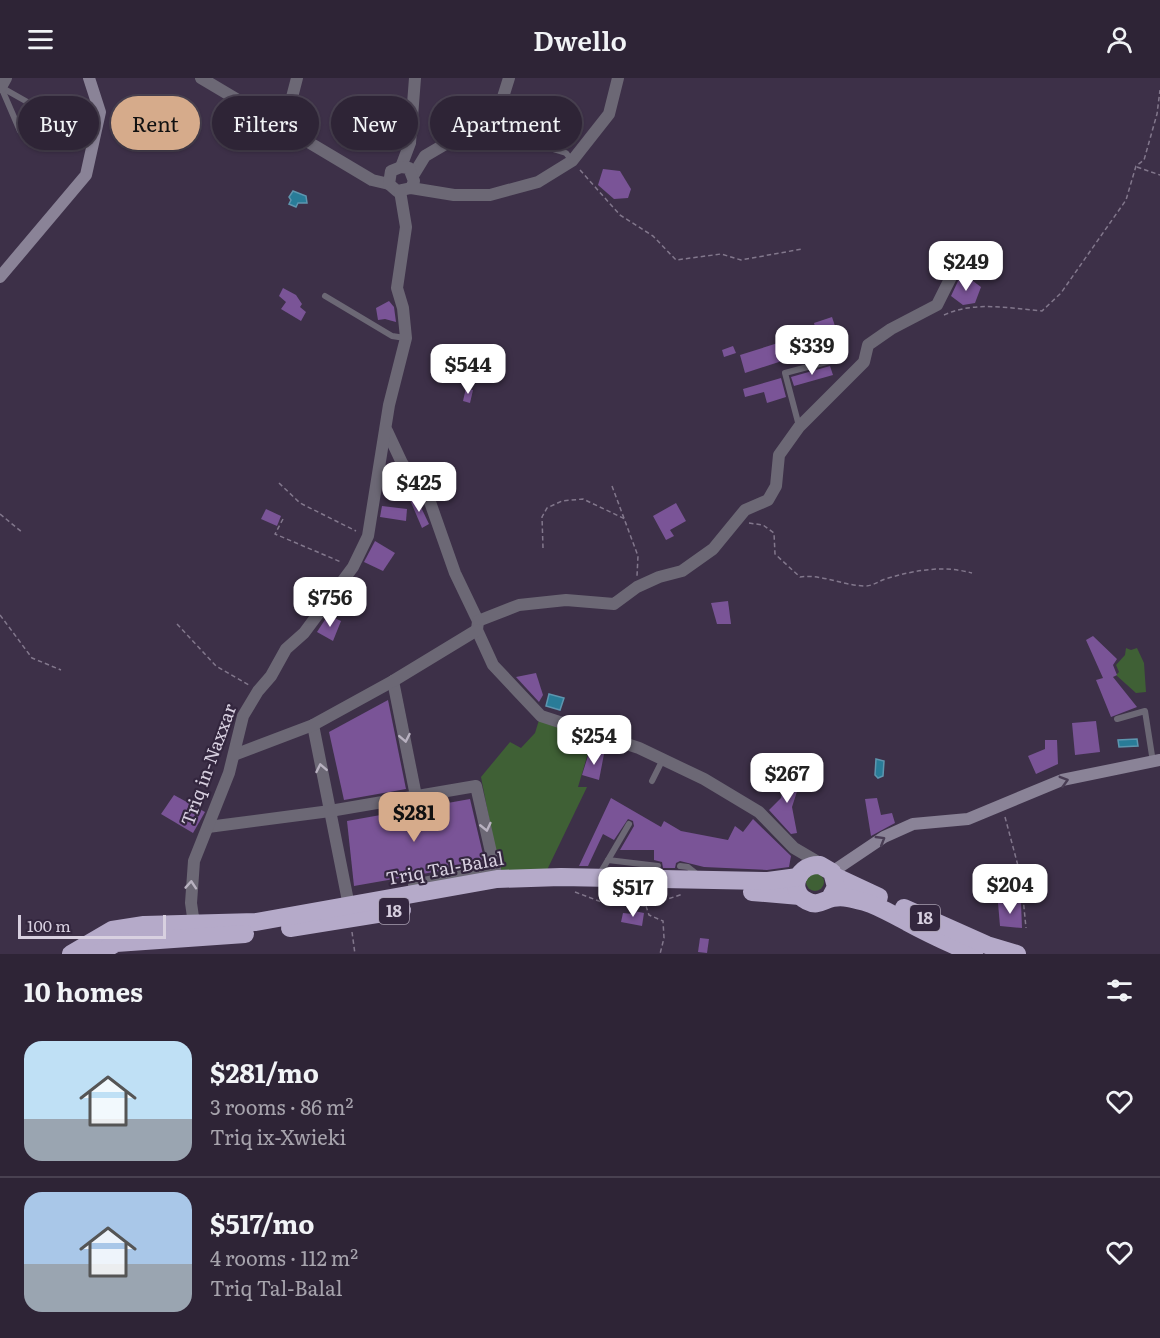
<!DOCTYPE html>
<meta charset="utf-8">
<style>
:root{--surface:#2e2436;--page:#362c3e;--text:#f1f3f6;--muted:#a7a4ad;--line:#494151;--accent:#d6ab8b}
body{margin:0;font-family:Literata,serif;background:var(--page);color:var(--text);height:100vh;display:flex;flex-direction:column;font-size:22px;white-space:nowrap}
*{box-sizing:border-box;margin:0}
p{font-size:20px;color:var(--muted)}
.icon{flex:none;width:33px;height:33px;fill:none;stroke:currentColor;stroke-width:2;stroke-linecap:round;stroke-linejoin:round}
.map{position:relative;height:876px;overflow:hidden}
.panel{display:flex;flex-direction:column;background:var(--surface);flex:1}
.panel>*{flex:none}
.banner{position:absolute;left:18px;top:18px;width:600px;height:54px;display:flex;gap:12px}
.scale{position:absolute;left:18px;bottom:15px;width:148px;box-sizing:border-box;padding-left:6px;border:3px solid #d8d0e0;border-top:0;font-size:16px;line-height:21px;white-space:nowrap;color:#d8d0e0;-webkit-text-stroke:4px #33263e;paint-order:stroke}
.price{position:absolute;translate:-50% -51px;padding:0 14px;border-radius:12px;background:#fff;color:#222;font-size:20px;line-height:39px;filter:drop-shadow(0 2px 3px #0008)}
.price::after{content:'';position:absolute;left:50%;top:36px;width:18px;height:14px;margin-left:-9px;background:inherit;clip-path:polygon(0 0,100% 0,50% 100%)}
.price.active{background:var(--accent);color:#111}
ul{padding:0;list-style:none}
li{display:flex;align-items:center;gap:18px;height:150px;padding:0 24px}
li+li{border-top:2px solid var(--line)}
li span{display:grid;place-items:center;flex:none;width:168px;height:120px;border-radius:18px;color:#555}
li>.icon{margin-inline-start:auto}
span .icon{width:72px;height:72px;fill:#fffc;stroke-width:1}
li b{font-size:26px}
h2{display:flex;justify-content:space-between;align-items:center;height:72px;padding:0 24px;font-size:26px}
.pill{padding:0 21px;border-radius:27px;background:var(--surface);box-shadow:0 2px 4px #0004,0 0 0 2px var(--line);font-size:21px;line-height:54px}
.pill.active{background:var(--accent);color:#111}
header{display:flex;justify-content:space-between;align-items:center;height:78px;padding:0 24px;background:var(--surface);font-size:27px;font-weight:600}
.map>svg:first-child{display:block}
</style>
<header><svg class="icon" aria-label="menu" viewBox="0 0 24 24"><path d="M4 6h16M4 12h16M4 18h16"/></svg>Dwello<svg class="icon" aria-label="person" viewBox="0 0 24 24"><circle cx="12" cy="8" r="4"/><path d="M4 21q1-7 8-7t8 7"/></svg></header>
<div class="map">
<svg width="1160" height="876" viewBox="0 0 1160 876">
<rect width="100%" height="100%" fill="#3d3048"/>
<g fill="#3f6035">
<path d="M 1126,570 L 1131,572 L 1137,570 L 1144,585 L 1146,614 L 1136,615 L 1116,597 L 1119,594 L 1116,587 L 1125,577 Z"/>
<path d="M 539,642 L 579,655 L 580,661 L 591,665 L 578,709 L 587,709 L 547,792 L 499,792 L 481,699 L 510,664 L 521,670 L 535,655 Z"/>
<circle cx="815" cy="804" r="9"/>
</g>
<g fill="#297c98" stroke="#5e95ae" stroke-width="1.5">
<path d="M 293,113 L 306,118 L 307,125 L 298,125 L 296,129 L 289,126 L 291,122 L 289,119 Z"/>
<path d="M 549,616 L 564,620 L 560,632 L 546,628 Z"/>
<path d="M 1137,661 L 1138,668 L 1119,669 L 1118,662 Z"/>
<path d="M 876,681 L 884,683 L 883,698 L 878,700 L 875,697 Z"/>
</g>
<g fill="#7a5497">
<path d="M 603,91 L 620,93 L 631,111 L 628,120 L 614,121 L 598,107 Z"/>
<path d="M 969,200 L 981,209 L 975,225 L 963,227 L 951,218 L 959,201 L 966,206 Z"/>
<path d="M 283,210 L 296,217 L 302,226 L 300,229 L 306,234 L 301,243 L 281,231 L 286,224 L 279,218 Z"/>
<path d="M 389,223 L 394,229 L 396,244 L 385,241 L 378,242 L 376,230 Z"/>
<path d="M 832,239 L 837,254 L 821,259 L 825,269 L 745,295 L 740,277 L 816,253 L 814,245 Z"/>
<path d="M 733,268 L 736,275 L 724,279 L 722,272 Z"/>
<path d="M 830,288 L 833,297 L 794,308 L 791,299 Z"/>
<path d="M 781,300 L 786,319 L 767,325 L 764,314 L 745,319 L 743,311 Z"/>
<path d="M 466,310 L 473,312 L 470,325 L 463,323 Z"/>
<path d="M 388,394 L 397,396 L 394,408 L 385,405 Z"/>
<path d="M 416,419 L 429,446 L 422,450 L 410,422 Z"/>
<path d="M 676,425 L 686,443 L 670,452 L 674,458 L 666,462 L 653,438 Z"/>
<path d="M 382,428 L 407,431 L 406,443 L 380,439 Z"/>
<path d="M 266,431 L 281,438 L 277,448 L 261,441 Z"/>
<path d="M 375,463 L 395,475 L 383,493 L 364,484 Z"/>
<path d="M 728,523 L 731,546 L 717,546 L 711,525 Z"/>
<path d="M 328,537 L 341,543 L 333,563 L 317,554 Z"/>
<path d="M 1093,558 L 1117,581 L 1113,587 L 1117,597 L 1113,599 L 1137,629 L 1111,639 L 1096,602 L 1103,600 L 1086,562 Z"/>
<path d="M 536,595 L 543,617 L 539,624 L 516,599 Z"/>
<path d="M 388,622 L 406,711 L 344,722 L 329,654 Z"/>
<path d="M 1096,643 L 1100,674 L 1075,677 L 1072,645 Z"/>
<path d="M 1045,662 L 1057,662 L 1058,686 L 1036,696 L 1028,678 L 1045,671 Z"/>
<path d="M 594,673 L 604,676 L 599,702 L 582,697 L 588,678 L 592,679 Z"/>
<path d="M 787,696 L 801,701 L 792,729 L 797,755 L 791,756 L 769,732 L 781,720 Z"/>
<path d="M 174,717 L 205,734 L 193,755 L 161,736 Z"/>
<path d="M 611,720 L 661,749 L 664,743 L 681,753 L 728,762 L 735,748 L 743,754 L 753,741 L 791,778 L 789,789 L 767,792 L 704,789 L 680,783 L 676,785 L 675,790 L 663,790 L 662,784 L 654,782 L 654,772 L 620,772 L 634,748 L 633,743 L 628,741 L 614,762 L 603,756 L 588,788 L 579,788 Z"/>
<path d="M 877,720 L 881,737 L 892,735 L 895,745 L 871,758 L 865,721 Z"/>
<path d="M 470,721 L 485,785 L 354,808 L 347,743 Z"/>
<path d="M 998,825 L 1021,825 L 1022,850 L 1000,848 Z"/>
<path d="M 634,833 L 644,835 L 642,848 L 621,844 L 623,835 L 633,836 Z"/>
<path d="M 700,860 L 709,861 L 707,875 L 698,874 Z"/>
</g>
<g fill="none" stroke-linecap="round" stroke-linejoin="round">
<g stroke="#82778c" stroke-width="1.5" stroke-dasharray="4.5 3" stroke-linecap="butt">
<path d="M 1137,89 L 1160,97"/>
<path d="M 580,92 L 620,137 L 653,158 L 676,182 L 721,176 L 741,182 L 802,171"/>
<path d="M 944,237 C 974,223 1009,230 1042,233 L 1061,215 L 1126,122 L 1136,88 L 1144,82 L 1157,36 L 1160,12"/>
<path d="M 279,405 L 300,425 L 356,453"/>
<path d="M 612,408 L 638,478 L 637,498"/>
<path d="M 0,436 L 23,455"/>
<path d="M 283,441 L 275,456 L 341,484"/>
<path d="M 749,445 L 763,447 L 774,455 L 775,476 L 800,499 C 822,496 841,507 864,508 C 873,508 877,504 885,501 C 915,492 943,487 972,495"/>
<path d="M 543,470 L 542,439 L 547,430 L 562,423 L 583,421 L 625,441"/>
<path d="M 0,537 L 32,580 L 61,592"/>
<path d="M 177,546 L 216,588 L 249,607"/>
<path d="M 1005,739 L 1021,799 L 1026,850"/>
<path d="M 575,814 L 604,825 L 646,828 L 683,816"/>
<path d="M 646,828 L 649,837 L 663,843 L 664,860 L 660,876"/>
<path d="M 352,854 L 355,876"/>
</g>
<g stroke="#6c6875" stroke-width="6">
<path d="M 1,9 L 20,53"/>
<path d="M 1,9 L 38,30"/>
<path d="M 498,35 L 533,65 L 566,75 L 572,83"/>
<path d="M 325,218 L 392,258 L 405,260"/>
<path d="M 799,348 L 785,295 L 830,283"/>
<path d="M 1117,641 L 1145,633 L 1153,684"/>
<path d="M 652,703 L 662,683"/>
<path d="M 608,782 L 629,746"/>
<path d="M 680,788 L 688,789 L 698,797"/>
<path d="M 599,797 L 608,782 L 658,788"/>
</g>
<g stroke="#6c6875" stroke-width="12">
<path d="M 201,0 L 372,102 L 389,106"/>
<path d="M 1,9 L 6,0"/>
<path d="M 284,50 L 297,0"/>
<path d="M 401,89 L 410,65 L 415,0"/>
<path d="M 414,96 L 425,78 L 498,35 L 509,0"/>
<path d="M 411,110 L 414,103 L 409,90 L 401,89 L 391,93 L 389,106 L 397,113 L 411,110 L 454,117 L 490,117 L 538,104 L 572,83 L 609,36 L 618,0"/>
<path d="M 387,353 L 402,385 L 430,424 L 455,495 L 478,543 L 477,552 L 493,587 L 541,638 L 639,670 L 704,701 L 759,734 L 794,770 L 823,787"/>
<path d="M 478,543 L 519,527 L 566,522 L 614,526 L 637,509 L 659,499 L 682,493 L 713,471 L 745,432 L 768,422 L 776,408 L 779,377 L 799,349 L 864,284 L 868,267 L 891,251 L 937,227 L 951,199"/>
<path d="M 393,603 L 416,718"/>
<path d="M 313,647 L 349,828"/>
<path d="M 234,677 L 313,647 L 393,603 L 477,552"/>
<path d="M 208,749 L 330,733 L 476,708 L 497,801"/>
<path d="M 414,807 L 495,791"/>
<path d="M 200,846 L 193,839 L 191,825 L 194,783 L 229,695 L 243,638 L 258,613 L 271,598 L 286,571 L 304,555 L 353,489 L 368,458 L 389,327 L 406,260 L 403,230 L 397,210 L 406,149 L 400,113"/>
</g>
<g stroke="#8a8397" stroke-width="12">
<path d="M 0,199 L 86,97 L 100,34 L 89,0"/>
<path d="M 832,794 L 884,759 L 913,746 L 968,741 L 1062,702 L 1160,682"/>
</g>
<g stroke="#b5aac9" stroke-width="18">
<path d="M 834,798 L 879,819"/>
<path d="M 752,814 L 800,818"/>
<path d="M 830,820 L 836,809 L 832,794 L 820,787 C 799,785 786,812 807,823 C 818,829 823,822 833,820 C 844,818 854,821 865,824 C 879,828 893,837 907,844 C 929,856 951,866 974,876"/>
<path d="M 904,830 L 987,867 L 1017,876"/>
<path d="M 290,850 L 402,832"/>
<path d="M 71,876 L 112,852 L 144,847 L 256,844 L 497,801 L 561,799 L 768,803 L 798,799"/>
<path d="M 97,876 L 116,865 L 245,856"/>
</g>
</g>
<defs><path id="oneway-chevron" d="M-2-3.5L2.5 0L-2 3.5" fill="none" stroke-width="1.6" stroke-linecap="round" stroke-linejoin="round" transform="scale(1.5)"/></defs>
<g stroke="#b8b1c0">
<use href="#oneway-chevron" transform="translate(405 660) rotate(79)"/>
<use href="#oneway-chevron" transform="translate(321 690) rotate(-101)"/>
<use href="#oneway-chevron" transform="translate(486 749) rotate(77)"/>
<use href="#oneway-chevron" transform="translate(191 807) rotate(-86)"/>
</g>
<g stroke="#493d54">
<use href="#oneway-chevron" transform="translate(1064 703) rotate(-16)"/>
<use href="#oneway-chevron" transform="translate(881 762) rotate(-31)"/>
</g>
<g text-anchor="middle" stroke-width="4.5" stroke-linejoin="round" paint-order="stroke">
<g fill="#33263e" stroke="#a69daf" stroke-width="1.5">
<rect x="379" y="820" width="30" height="26" rx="4.5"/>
<rect x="910" y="827" width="30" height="26" rx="4.5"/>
</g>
<g font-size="16" font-weight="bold" fill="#d8d0e0">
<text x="394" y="839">18</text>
<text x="925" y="846">18</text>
</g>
<g font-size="18" fill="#d8d0e0" stroke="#33263e">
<text transform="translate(209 687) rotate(-70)" y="6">Triq in-Naxxar</text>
<text transform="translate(445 791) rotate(-10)" y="6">Triq Tal-Balal</text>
</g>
</g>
</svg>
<div class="scale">100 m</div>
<b class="price" style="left:966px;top:214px">$249</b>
<b class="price" style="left:812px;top:298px">$339</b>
<b class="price" style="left:468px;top:317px">$544</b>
<b class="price" style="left:419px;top:435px">$425</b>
<b class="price" style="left:330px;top:550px">$756</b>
<b class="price" style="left:594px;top:688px">$254</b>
<b class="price" style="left:787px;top:726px">$267</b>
<b class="price active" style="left:414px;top:765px">$281</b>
<b class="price" style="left:1010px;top:837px">$204</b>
<b class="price" style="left:633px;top:840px">$517</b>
<div class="banner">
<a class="pill">Buy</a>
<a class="pill active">Rent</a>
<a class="pill">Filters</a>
<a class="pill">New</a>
<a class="pill">Apartment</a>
</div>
</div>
<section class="panel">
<h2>10 homes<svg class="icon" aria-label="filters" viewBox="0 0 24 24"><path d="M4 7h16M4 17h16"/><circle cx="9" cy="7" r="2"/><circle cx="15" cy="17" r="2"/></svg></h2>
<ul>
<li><span style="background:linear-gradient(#bfe0f5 65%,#9aa5b1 0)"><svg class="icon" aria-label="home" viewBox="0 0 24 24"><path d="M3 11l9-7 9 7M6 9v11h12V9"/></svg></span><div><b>$281/mo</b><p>3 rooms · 86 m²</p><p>Triq ix-Xwieki</p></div><svg class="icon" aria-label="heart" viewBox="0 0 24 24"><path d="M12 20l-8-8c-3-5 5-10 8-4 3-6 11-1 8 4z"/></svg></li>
<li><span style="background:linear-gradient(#a9c7e8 60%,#9aa5b1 0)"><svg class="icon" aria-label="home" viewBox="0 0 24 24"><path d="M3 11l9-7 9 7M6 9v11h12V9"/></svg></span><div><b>$517/mo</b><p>4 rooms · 112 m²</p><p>Triq Tal-Balal</p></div><svg class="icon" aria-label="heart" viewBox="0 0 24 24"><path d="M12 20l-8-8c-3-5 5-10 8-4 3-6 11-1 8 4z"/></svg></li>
</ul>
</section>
